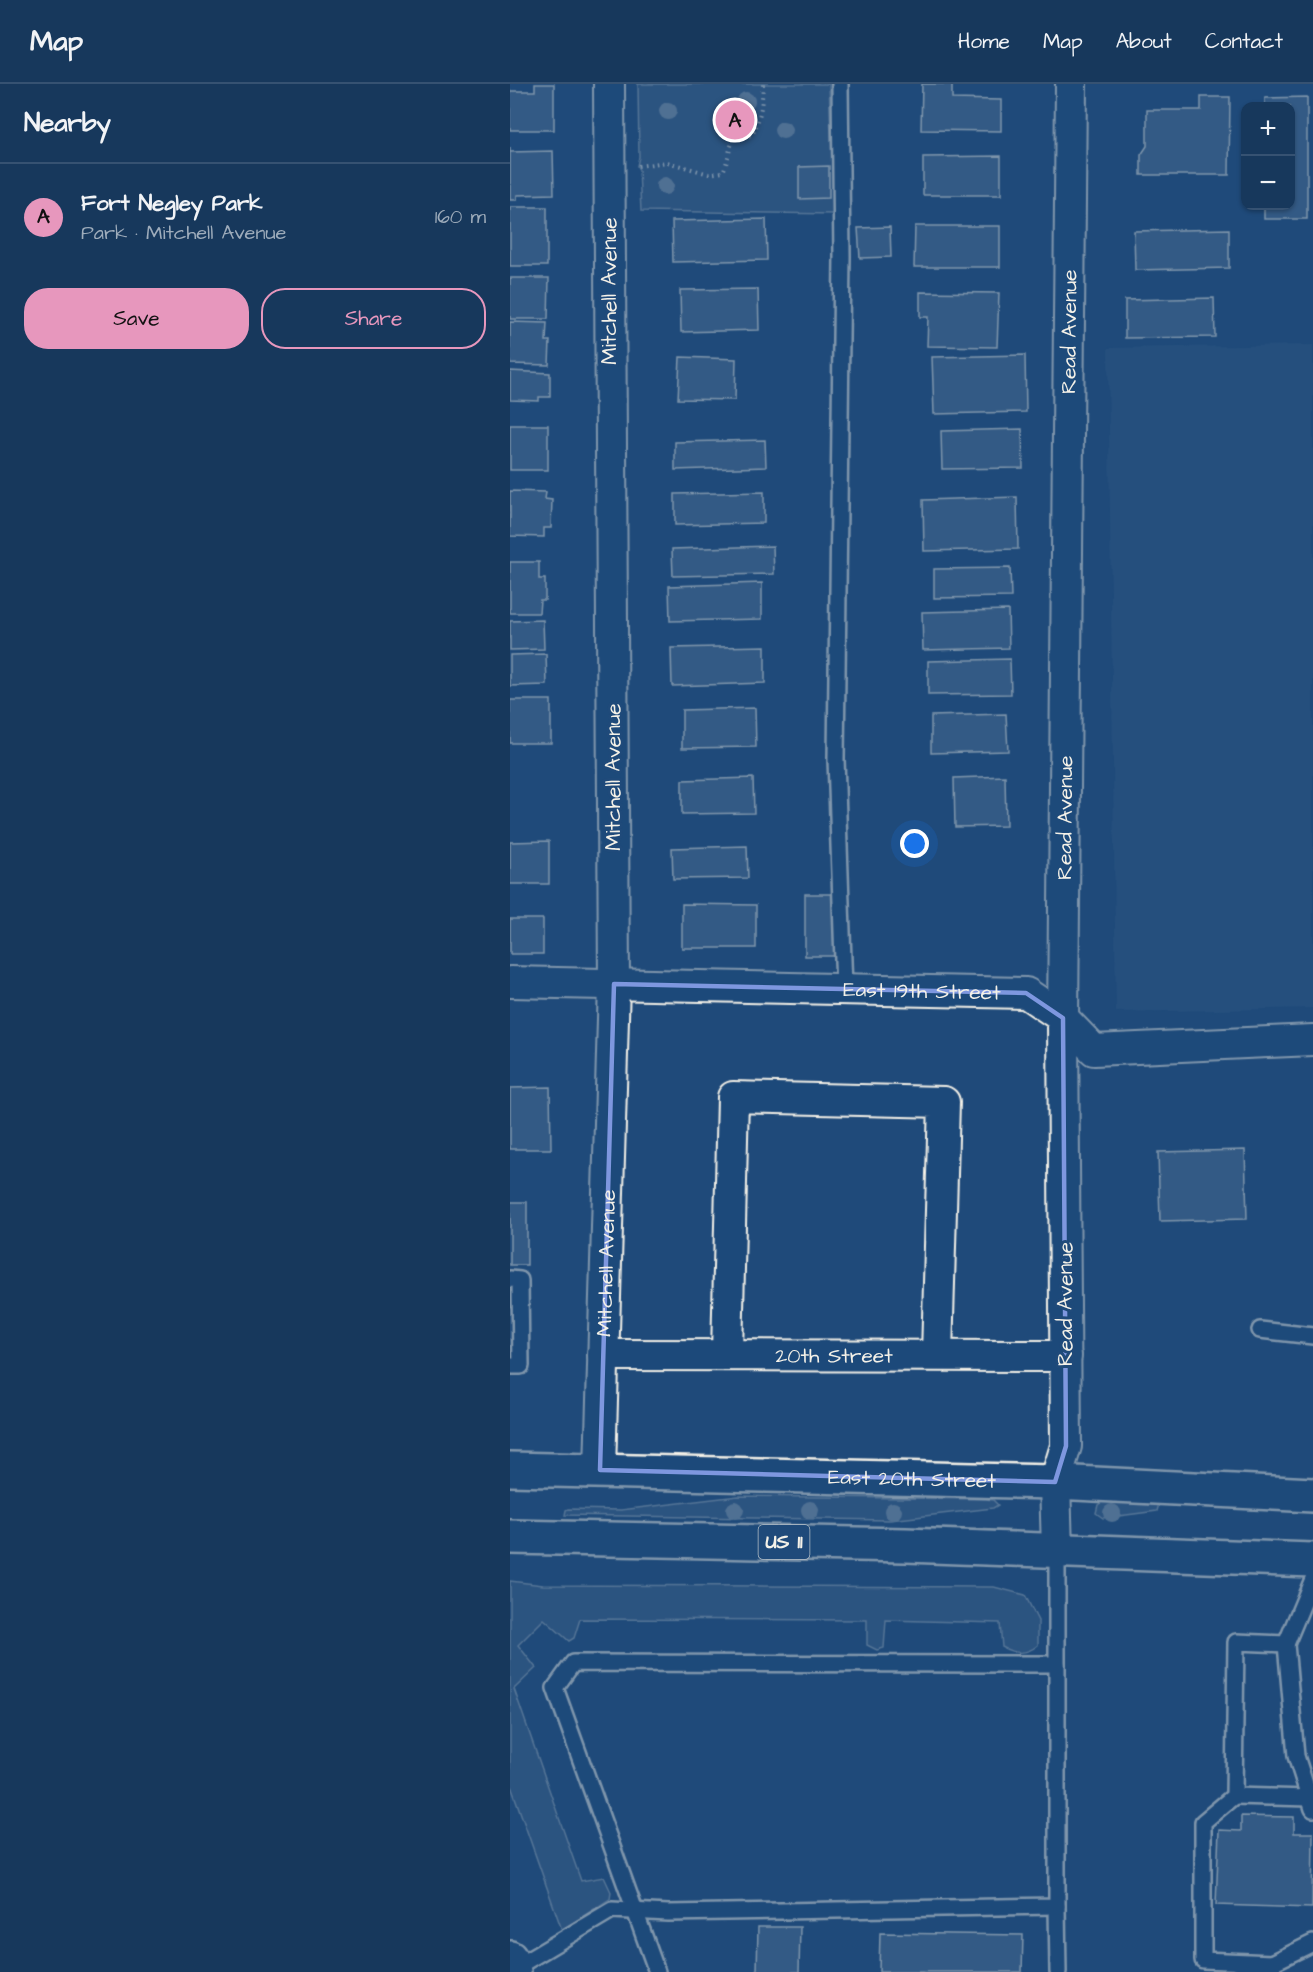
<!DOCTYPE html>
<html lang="en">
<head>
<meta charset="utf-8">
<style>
	body { margin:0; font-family:"Architects Daughter",sans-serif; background:#203f62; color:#f1f3f6 }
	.controls { position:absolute; right:18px; top:18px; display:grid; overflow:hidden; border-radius:12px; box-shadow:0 2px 4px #0004 }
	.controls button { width:54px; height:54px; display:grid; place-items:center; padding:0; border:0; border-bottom:2px solid #365272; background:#17385c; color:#f1f3f6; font:30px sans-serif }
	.you { position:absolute; left:405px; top:760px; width:21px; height:21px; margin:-15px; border:4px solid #fff; border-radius:50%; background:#1a73e8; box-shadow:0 0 0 9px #1a73e833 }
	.badge { display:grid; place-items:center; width:39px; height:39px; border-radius:50%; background:#e797bd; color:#111; font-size:20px; font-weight:700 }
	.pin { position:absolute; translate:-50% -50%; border:3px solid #fff; box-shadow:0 2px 6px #0006 }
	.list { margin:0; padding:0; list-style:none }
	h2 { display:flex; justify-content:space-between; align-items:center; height:78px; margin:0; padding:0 24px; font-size:26px }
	h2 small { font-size:20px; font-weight:400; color:#9eacbb }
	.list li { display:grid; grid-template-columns:39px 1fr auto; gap:18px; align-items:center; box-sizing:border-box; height:108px; padding:0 24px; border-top:2px solid #365272 }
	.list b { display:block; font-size:22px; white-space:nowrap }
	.list p { margin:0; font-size:20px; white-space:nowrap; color:#9eacbb }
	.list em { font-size:20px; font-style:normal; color:#9eacbb }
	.actions { display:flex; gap:12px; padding:18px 24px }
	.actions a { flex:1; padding:14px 0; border:2px solid #e797bd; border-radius:24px; text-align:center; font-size:21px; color:#e797bd }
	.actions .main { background:#e797bd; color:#111 }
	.map { position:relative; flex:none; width:803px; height:1888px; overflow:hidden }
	header { display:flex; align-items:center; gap:36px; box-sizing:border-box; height:84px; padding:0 30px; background:#17385c; border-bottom:2px solid #365272 }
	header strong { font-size:28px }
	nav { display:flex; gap:33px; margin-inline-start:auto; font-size:21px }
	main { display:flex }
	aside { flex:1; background:#17385c }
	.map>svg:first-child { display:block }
	.built { fill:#2d5581 }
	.green { fill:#3a5f88; stroke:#97a8b8; stroke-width:1.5 }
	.building { fill:#4d6e92; stroke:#f4f1e8; stroke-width:1.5 }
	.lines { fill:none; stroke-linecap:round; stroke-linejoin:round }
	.service-casing { stroke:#f4f1e8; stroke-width:20 }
	.minor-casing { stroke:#f4f1e8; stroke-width:34 }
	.secondary-casing { stroke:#f4f1e8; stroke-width:38 }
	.primary-casing { stroke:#f4f1e8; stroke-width:38 }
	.path { stroke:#f4f1e8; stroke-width:4; stroke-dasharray:1.5 4.5; stroke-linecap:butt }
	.service { stroke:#1f4a7a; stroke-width:15 }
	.minor { stroke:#1f4a7a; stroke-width:30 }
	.secondary { stroke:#1f4a7a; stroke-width:33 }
	.primary { stroke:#1f4a7a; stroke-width:33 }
	.tree { fill:#8a9eb1 }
	.marked { fill:none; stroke:#7e97df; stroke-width:4.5; stroke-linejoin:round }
	.labels { text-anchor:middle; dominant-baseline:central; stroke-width:6; stroke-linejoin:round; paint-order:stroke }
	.shield { fill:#1f4a7a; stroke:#b4bfc7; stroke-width:1.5 }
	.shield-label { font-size:20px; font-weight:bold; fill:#f4f1e8 }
	.street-label { font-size:21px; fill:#f4f1e8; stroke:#1f4a7a }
</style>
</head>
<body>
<header>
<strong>Map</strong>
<nav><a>Home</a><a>Map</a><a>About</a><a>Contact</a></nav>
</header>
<main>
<aside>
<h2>Nearby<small></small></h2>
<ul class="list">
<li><span class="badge">A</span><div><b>Fort Negley Park</b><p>Park · Mitchell Avenue</p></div><em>160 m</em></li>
</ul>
<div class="actions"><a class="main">Save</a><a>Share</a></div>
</aside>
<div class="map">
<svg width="803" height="1888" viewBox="0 0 803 1888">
	<rect width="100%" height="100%" fill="#1f4a7a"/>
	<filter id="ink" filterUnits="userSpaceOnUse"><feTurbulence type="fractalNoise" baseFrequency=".0167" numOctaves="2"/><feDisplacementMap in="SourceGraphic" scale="12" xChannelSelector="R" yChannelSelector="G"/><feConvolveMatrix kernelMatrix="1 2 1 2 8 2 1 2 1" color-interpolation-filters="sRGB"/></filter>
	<g filter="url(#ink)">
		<path class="built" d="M 803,261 L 803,924 L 606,928 L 598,264 Z"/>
		<g class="green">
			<path d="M 128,0 L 319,0 L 324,130 L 131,127 L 129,86 L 127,82 L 129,73 Z"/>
			<path d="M 228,1412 L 476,1415 L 483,1416 L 488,1421 L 483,1424 L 380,1436 L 55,1431 L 56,1426 L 58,1425 L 111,1426 Z"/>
			<path d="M 592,1418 L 643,1419 L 649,1420 L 647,1427 L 593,1434 L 586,1429 L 588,1421 Z"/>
			<path d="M 0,1497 L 33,1501 L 484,1503 L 515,1511 L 528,1537 L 528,1561 C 516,1571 505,1570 492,1563 L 490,1539 L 376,1536 L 374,1564 L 367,1566 L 357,1561 L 357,1536 L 70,1535 L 64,1554 L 59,1557 L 34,1535 L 8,1561 L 26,1584 L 4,1605 L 71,1797 L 94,1793 L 101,1808 L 100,1815 L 52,1846 L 0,1699 Z"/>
		</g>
		<g class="building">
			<path d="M 25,0 L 44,0 L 44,46 L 0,46 L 0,7 L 25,7 Z"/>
			<path d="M 412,0 L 442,0 L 442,15 L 491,16 L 491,47 L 411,46 Z"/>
			<path d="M 691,13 L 720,13 L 719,91 L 631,91 L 631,71 L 637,62 L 637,26 L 691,26 Z"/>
			<path d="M 797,13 L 797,135 L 754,135 L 754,122 L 780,122 L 780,22 L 755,22 L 755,14 Z"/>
			<path d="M 0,63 L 0,68 L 43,67 L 44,110 L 7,111 L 7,116 L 0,116 Z"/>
			<path d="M 491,72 L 491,111 L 413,111 L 413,73 Z"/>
			<path d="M 319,82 L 319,114 L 289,115 L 289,83 Z"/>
			<rect x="0" y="123" width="37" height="59"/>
			<path d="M 256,135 L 257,176 L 163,178 L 162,137 Z"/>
			<path d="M 405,142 L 490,142 L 490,183 L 404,183 Z"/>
			<path d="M 380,143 L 381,173 L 350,174 L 348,144 Z"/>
			<path d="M 719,145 L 719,184 L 625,186 L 624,147 Z"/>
			<path d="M 0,194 L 39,194 L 38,235 L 0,235 Z"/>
			<path d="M 248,205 L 249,246 L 171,248 L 170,206 Z"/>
			<path d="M 410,208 L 489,209 L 487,263 L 417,262 L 418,233 L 410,233 Z"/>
			<path d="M 704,214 L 705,253 L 615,254 L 615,216 Z"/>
			<path d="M 0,238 L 37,239 L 36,257 L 40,257 L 39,281 L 0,280 Z"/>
			<path d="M 515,271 L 516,328 L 424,330 L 422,273 Z"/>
			<path d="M 170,273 L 226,275 L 225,316 L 168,315 Z"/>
			<path d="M 0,287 L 40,289 L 40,313 L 29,313 L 29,317 L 0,316 Z"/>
			<rect x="0" y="341" width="38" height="45"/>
			<path d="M 512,345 L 513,384 L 432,385 L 431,347 Z"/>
			<path d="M 255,356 L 256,383 L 165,386 L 165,358 Z"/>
			<path d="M 0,407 L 36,408 L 35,415 L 42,416 L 41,444 L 34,444 L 34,453 L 0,452 Z"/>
			<path d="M 254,408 L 254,439 L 165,441 L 165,410 Z"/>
			<path d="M 507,413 L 508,465 L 414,467 L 413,416 Z"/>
			<path d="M 263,462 L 264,490 L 163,492 L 162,465 Z"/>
			<path d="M 0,478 L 29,478 L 29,495 L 35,495 L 35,516 L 30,516 L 29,529 L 0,529 Z"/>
			<path d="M 500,484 L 501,513 L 424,514 L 424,485 Z"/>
			<path d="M 252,499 L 252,535 L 160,537 L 159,502 Z"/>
			<path d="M 498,526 L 499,564 L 413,566 L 412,528 Z"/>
			<path d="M 33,536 L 34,565 L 0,566 L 0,537 Z"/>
			<path d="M 255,562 L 255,599 L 162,602 L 161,564 Z"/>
			<path d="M 36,570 L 37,601 L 0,602 L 0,571 Z"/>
			<path d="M 500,575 L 501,610 L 418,611 L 418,577 Z"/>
			<rect x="0" y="616" width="41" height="43"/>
			<path d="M 245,624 L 246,663 L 172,664 L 172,626 Z"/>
			<path d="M 496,630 L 498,667 L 421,669 L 421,632 Z"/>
			<path d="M 495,692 L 496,742 L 445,743 L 444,694 Z"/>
			<path d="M 243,694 L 244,729 L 172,730 L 172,696 Z"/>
			<path d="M 39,757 L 39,800 L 0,800 L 0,758 Z"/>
			<path d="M 237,762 L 238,794 L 163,795 L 162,764 Z"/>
			<path d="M 295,810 L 329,810 L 330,872 L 295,872 Z"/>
			<path d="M 172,820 L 246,821 L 246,864 L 172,864 Z"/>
			<rect x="0" y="835" width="33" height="35"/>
			<path d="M 40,1003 L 41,1065 L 0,1065 L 0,1004 Z"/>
			<path d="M 735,1066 L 737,1135 L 650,1137 L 648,1068 Z"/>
			<rect x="0" y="1118" width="17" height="63"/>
			<path d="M 731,1732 L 784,1733 L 784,1749 L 803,1749 L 802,1824 L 706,1821 L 709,1746 L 731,1747 Z"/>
			<path d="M 248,1843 L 290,1843 L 289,1888 L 247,1888 Z"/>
			<path d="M 370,1849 L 513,1851 L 512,1888 L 369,1888 Z"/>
		</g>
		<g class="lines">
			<g class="service-casing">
				<g id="service">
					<path d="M 330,0 L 332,172 L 326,675 L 334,905"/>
					<path d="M 0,1195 L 10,1196 L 11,1282 L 0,1282"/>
					<path d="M 750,1246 L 803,1252"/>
					<path d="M 776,1560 L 786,1672 L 803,1725"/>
					<path d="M 724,1712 L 800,1714"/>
					<path d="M 547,1822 L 548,1888"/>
					<path d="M 762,1879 L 803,1859"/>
					<path d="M 3,1885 L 102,1826 L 158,1829 L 547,1822 L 547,1466"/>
					<path d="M 147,1888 L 45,1604 L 63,1579 L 547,1580"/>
					<path d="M 763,1888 L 762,1879 L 693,1876 L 693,1738 L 724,1712 L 726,1558 L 776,1560 L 803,1495"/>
				</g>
			</g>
			<g class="minor-casing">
				<g id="minor">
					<path id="s1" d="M 0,898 L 516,909 L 553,934 L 584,966 L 803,956"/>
					<path d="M 217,1270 L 223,1013 L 434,1018 L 427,1271"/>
					<path id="s2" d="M 93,1271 L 556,1272"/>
					<path id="s3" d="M 90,1386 L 104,900 L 99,0"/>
					<path id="s4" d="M 547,1466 L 545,1398 L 556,1362 L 553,939 L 561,0"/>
				</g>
			</g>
			<g class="secondary-casing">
				<path id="secondary" d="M 0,1874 L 4,1888"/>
			</g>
			<g class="primary-casing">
				<g id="primary">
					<path id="s5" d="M 0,1385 L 545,1398 L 803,1411"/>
					<path d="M 0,1453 L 396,1461 L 803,1476"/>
				</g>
			</g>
			<path class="path" d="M 128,82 L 157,78 L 199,90 L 213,88 C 218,77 219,65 224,54 L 242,51 C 251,34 252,19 253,0"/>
			<use href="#service" class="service"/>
			<use href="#minor" class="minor"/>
			<use href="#secondary" class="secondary"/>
			<use href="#primary" class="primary"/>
		</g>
		<g class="tree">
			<circle cx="236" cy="17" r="9"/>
			<circle cx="158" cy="27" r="9"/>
			<circle cx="273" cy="46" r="9"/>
			<circle cx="155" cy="102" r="9"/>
			<circle cx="225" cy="1426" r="9"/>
			<circle cx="300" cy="1426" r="9"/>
			<circle cx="383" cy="1427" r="9"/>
			<circle cx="602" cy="1429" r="9"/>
		</g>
	</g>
	<path d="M0 0H803V1888H0ZM 104,900 L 516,909 L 553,934 L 556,1362 L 545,1398 L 90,1386 Z" fill="#1f4a7a" fill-opacity=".55" fill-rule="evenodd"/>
	<path class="marked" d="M 104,900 L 516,909 L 553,934 L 556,1362 L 545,1398 L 90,1386 Z"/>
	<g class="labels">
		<rect class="shield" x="248.5" y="1441" width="51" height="34" rx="4.5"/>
		<g class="shield-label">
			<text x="274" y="1458">US 11</text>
		</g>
		<g class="street-label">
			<text transform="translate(99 207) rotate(-90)">Mitchell Avenue</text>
			<text stroke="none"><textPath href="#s4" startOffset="1220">Read Avenue</textPath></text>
			<text transform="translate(103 693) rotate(-90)">Mitchell Avenue</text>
			<text stroke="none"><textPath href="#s4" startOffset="734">Read Avenue</textPath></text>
			<text stroke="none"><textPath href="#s1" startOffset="412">East 19th Street</textPath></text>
			<text stroke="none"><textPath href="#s3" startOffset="207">Mitchell Avenue</textPath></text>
			<text transform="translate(555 1220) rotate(-90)">Read Avenue</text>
			<text stroke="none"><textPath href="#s2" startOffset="231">20th Street</textPath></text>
			<text stroke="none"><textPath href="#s5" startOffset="402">East 20th Street</textPath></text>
		</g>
	</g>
</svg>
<div class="controls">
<button>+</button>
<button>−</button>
</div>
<div class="you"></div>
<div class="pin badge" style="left:225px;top:36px">A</div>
</div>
</main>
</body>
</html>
